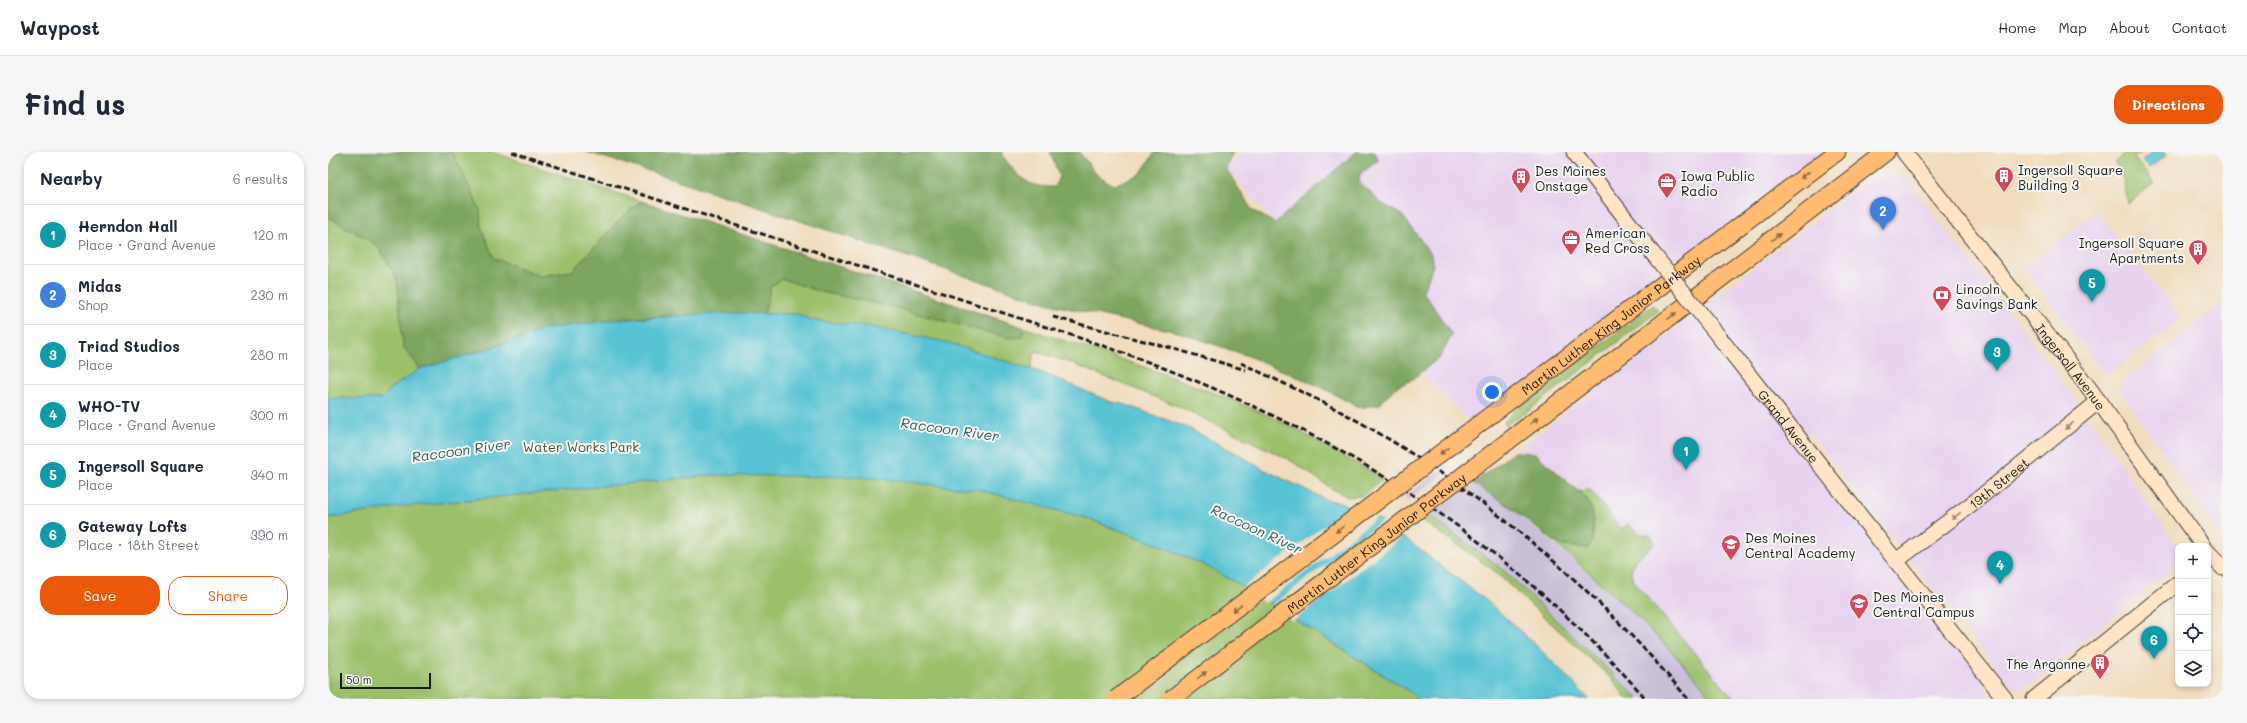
<!DOCTYPE html>
<html lang="en">
<head>
<meta charset="utf-8">
<style>
	body { margin:0; font-family:Mali,sans-serif; background:#f6f6f7; color:#1f2937 }
	.controls { position:absolute; right:12px; bottom:12px; display:grid; overflow:hidden; border-radius:8px; box-shadow:0 2px 6px #0003 }
	.controls button { width:36px; height:36px; display:grid; place-items:center; padding:0; border:0; border-bottom:1px solid #e0e1e3; background:#fff; color:#1f2937; font:20px sans-serif }
	.scale { position:absolute; left:12px; bottom:10px; width:91px; box-sizing:border-box; padding-left:4px; border:2px solid #1c1c1c; border-top:0; font-size:11px; line-height:14px; white-space:nowrap; color:#1c1c1c; -webkit-text-stroke:3px #f6f6f2; paint-order:stroke }
	.you { position:absolute; left:1164px; top:240px; width:14px; height:14px; margin:-10px; border:3px solid #fff; border-radius:50%; background:#1a73e8; box-shadow:0 0 0 6px #1a73e833 }
	.badge { display:grid; place-items:center; width:26px; height:26px; border-radius:50%; background:#ea580c; color:#fff; font-size:13px; font-weight:700 }
	.pin { position:absolute; translate:-50% -33px; filter:drop-shadow(0 1px 2px #0008) }
	.pin::after { content:''; position:absolute; top:21px; width:14px; height:12px; background:inherit; clip-path:polygon(0 0,100% 0,50% 100%) }
	.list { margin:0; padding:0; list-style:none }
	h2 { display:flex; justify-content:space-between; align-items:center; height:52px; margin:0; padding:0 16px; font-size:17px }
	h2 small { font-size:13px; font-weight:400; color:#747a83 }
	.list li { display:grid; grid-template-columns:26px 1fr auto; gap:12px; align-items:center; box-sizing:border-box; height:60px; padding:0 16px; border-top:1px solid #e0e1e3 }
	.list b { display:block; font-size:15px; white-space:nowrap }
	.list p { margin:0; font-size:13px; white-space:nowrap; color:#747a83 }
	.list em { font-size:13px; font-style:normal; color:#747a83 }
	.actions { display:flex; gap:8px; padding:12px 16px }
	.actions a { flex:1; padding:9px 0; border:1px solid #ea580c; border-radius:16px; text-align:center; font-size:14px; color:#ea580c }
	.actions .main { background:#ea580c; color:#fff }
	.icon { flex:none; width:22px; height:22px; fill:none; stroke:currentColor; stroke-width:2; stroke-linecap:round; stroke-linejoin:round }
	.map { position:relative; flex:none; width:1895px; height:547px; overflow:hidden; border-radius:16px }
	header { display:flex; align-items:center; gap:24px; box-sizing:border-box; height:56px; padding:0 20px; background:#fff; border-bottom:1px solid #e0e1e3 }
	header strong { font-size:19px }
	nav { display:flex; gap:22px; margin-inline-start:auto; font-size:14px }
	.intro { display:flex; align-items:center; justify-content:space-between; box-sizing:border-box; height:96px; padding:0 24px }
	h1 { margin:0; font-size:28px }
	.button { padding:10px 18px; border-radius:16px; background:#ea580c; color:#fff; font-size:14px; font-weight:700 }
	main { display:flex; gap:24px; padding:0 24px }
	aside { flex:1; background:#fff; border-radius:16px; box-shadow:0 2px 6px #0003 }
	.map>svg:first-child { display:block }
	.built { fill:#e8d2ee }
	.industrial { fill:#c9bfd7 }
	.green { fill:#9bc06b; stroke:#5c6e44 }
	.forest { fill:#7ca65f; stroke:#4c613e }
	.water { fill:#58c3d3; stroke:#3a7078 }
	.pier { fill:#f1dcbd }
	.lines { fill:none; stroke-linecap:round; stroke-linejoin:round }
	.secondary-casing { stroke:#3c3934; stroke-width:17 }
	.primary-casing { stroke:#3c3934; stroke-width:19 }
	.secondary { stroke:#ffe4c6; stroke-width:15 }
	.primary { stroke:#ffbb71; stroke-width:17 }
	.rail { stroke:#1c1c1c; stroke-width:3; stroke-dasharray:6 3; stroke-linecap:butt }
	.secondary-bridge-casing { stroke:#3c3934; stroke-width:17; stroke-linecap:butt }
	.primary-bridge-casing { stroke:#3c3934; stroke-width:19; stroke-linecap:butt }
	.secondary-bridge { stroke:#ffe4c6; stroke-width:15 }
	.primary-bridge { stroke:#ffbb71; stroke-width:17 }
	.oneway { fill:#8e6c46 }
	.oneway2 { fill:#998a7a }
	.labels { text-anchor:middle; dominant-baseline:central; stroke-width:4; stroke-linejoin:round; paint-order:stroke }
	.poi-label { font-size:13px; fill:#1c1c1c; stroke:#f6f6f2; text-anchor:start }
	.street-label { font-size:13px; fill:#1c1c1c; stroke:#f6f6f2 }
	.park-label { font-size:13px; fill:#485538; stroke:#f6f6f2 }
	.water-label { font-size:14px; font-style:italic; fill:#345f65; stroke:#f6f6f2 }
</style>
</head>
<body>
<header>
<strong>Waypost</strong>
<nav><a>Home</a><a>Map</a><a>About</a><a>Contact</a></nav>
</header>
<div class="intro"><h1>Find us</h1><a class="button">Directions</a></div>
<main>
<aside>
<h2>Nearby<small>6 results</small></h2>
<ul class="list">
<li><span class="badge" style="background:#0f9aa8">1</span><div><b>Herndon Hall</b><p>Place · Grand Avenue</p></div><em>120 m</em></li>
<li><span class="badge" style="background:#3f7fe0">2</span><div><b>Midas</b><p>Shop</p></div><em>230 m</em></li>
<li><span class="badge" style="background:#0f9aa8">3</span><div><b>Triad Studios</b><p>Place</p></div><em>280 m</em></li>
<li><span class="badge" style="background:#0f9aa8">4</span><div><b>WHO-TV</b><p>Place · Grand Avenue</p></div><em>300 m</em></li>
<li><span class="badge" style="background:#0f9aa8">5</span><div><b>Ingersoll Square</b><p>Place</p></div><em>340 m</em></li>
<li><span class="badge" style="background:#0f9aa8">6</span><div><b>Gateway Lofts</b><p>Place · 18th Street</p></div><em>390 m</em></li>
</ul>
<div class="actions"><a class="main">Save</a><a>Share</a></div>
</aside>
<div class="map">
<svg width="1895" height="547" viewBox="0 0 1895 547">
	<rect width="100%" height="100%" fill="#f6f6f2"/>
	<filter id="ink" filterUnits="userSpaceOnUse"><feTurbulence type="fractalNoise" baseFrequency=".025" numOctaves="2"/><feDisplacementMap in="SourceGraphic" scale="8" xChannelSelector="R" yChannelSelector="G"/><feConvolveMatrix kernelMatrix="1 2 1 2 8 2 1 2 1" color-interpolation-filters="sRGB"/></filter>
	<filter id="wash" filterUnits="userSpaceOnUse"><feTurbulence type="fractalNoise" baseFrequency=".012" numOctaves="4" result="noise"/><feDisplacementMap in="SourceGraphic" scale="16" xChannelSelector="R" yChannelSelector="G"/><feGaussianBlur stdDeviation="0.9" result="paint"/><feColorMatrix in="noise" values="0 0 0 0 0 0 0 0 0 0 0 0 0 0 0 0 0 1.4 0 .05"/><feComposite in="paint" operator="in"/></filter>
	<g filter="url(#wash)">
		<rect width="100%" height="100%" fill="#f1dcbd"/>
		<g class="built">
			<path d="M 917,0 L 1509,0 L 1147,275 L 947,71 L 898,16 Z"/>
			<path d="M 1552,19 L 1579,27 L 1750,250 L 1850,395 L 1850,409 L 1839,421 L 1700,534 L 1689,538 L 1672,520 L 1482,281 L 1473,289 L 1648,511 L 1662,547 L 1385,547 L 1349,503 L 1321,475 L 1257,417 L 1305,398 L 1259,347 L 1227,317 L 1207,301 L 1186,300 Z"/>
			<path d="M 1769,59 L 1854,166 L 1781,222 L 1775,220 L 1697,116 Z"/>
			<path d="M 1895,151 L 1895,385 L 1791,237 L 1794,230 Z"/>
		</g>
		<g class="industrial">
			<path d="M 1117,313 L 1123,316 L 1080,349 L 1075,345 Z"/>
			<path d="M 1145,331 L 1181,354 L 1283,440 L 1349,503 L 1385,547 L 1311,547 L 1172,415 L 1101,364 Z"/>
		</g>
		<g class="green">
			<path d="M 0,0 L 164,0 L 819,216 L 902,247 L 959,272 L 1056,327 L 1034,344 L 1020,345 L 1003,336 L 962,308 L 852,255 L 740,210 L 707,199 L 673,342 L 758,366 L 829,392 L 876,413 L 909,431 L 1081,539 L 1089,547 L 0,547 Z"/>
			<path d="M 1800,0 L 1814,0 L 1806,6 L 1826,31 L 1800,52 L 1796,30 L 1787,10 Z"/>
			<path d="M 1325,153 L 1330,159 L 1196,262 L 1178,273 L 1176,270 L 1186,259 Z"/>
			<path d="M 1257,338 L 1262,338 L 1293,377 L 1300,372 L 1312,382 L 1323,384 L 1327,392 C 1315,403 1298,409 1305,429 L 1406,547 L 1385,547 C 1337,487 1281,438 1224,388 L 1236,394 L 1260,396 C 1271,382 1263,351 1251,339 Z"/>
			<path d="M 1101,364 L 1172,415 L 1311,547 L 1299,547 L 1286,529 L 1164,417 L 1095,369 Z"/>
		</g>
		<g class="forest">
			<path d="M 0,0 L 122,0 L 126,3 L 152,58 L 153,75 L 166,106 L 212,124 L 244,119 L 294,65 L 313,49 L 693,175 L 696,179 L 694,185 L 681,186 L 564,155 L 493,140 L 455,127 L 443,134 L 436,162 L 320,165 L 216,177 L 186,189 L 92,217 L 75,194 L 69,127 L 49,93 L 0,65 Z"/>
			<path d="M 258,0 L 674,0 L 674,3 C 690,24 698,36 727,35 L 731,24 L 722,0 L 751,0 L 769,23 L 786,33 L 812,22 L 827,0 L 905,0 L 898,16 L 924,58 L 947,71 L 1028,0 L 1046,0 L 1051,8 L 1032,22 L 1031,30 L 1052,50 L 1074,63 L 1103,102 L 1105,114 L 1095,139 L 1124,183 L 1112,205 L 1083,228 L 1067,236 L 1052,252 L 1032,256 L 993,235 L 920,204 L 850,180 L 721,152 L 337,24 Z"/>
			<path d="M 1186,300 L 1207,301 L 1259,347 L 1265,360 L 1265,389 L 1260,396 L 1236,394 L 1224,388 L 1181,354 L 1145,331 Z"/>
		</g>
		<g class="water">
			<path d="M 1825,0 L 1837,0 L 1839,3 L 1821,16 L 1814,8 Z"/>
			<path d="M 402,161 L 469,162 L 483,168 L 538,174 L 618,190 L 715,221 L 783,250 L 798,253 L 858,275 L 912,303 L 931,315 L 999,348 L 1012,350 L 1054,369 L 1159,449 L 1210,495 L 1261,547 L 1089,547 L 1081,539 L 909,431 L 876,413 L 829,392 L 758,366 L 652,338 L 533,325 L 386,323 L 71,355 L 0,366 L 0,246 L 54,247 L 63,236 L 92,217 L 186,189 L 216,177 L 284,168 Z"/>
		</g>
		<g class="pier">
			<path d="M 1023,353 L 1050,365 L 937,451 L 914,436 Z"/>
			<path d="M 1056,368 L 1077,383 L 965,469 L 942,455 Z"/>
		</g>
	</g>
	<g filter="url(#ink)">
		<g class="lines">
			<g class="secondary-casing">
				<g id="secondary">
					<path d="M 1246,0 L 1326,103"/>
					<path id="s1" d="M 1576,0 L 1761,236 L 1875,394"/>
					<path id="s2" d="M 1380,171 L 1677,547"/>
					<path d="M 1880,400 L 1895,416"/>
					<path id="s3" d="M 1568,409 L 1650,347 L 1771,249"/>
					<path d="M 1706,547 L 1850,431"/>
				</g>
			</g>
			<g class="primary-casing">
				<g id="primary">
					<path id="s4" d="M 1147,275 L 1509,0"/>
					<path d="M 1175,293 L 1558,0"/>
				</g>
			</g>
			<use href="#secondary" class="secondary"/>
			<use href="#primary" class="primary"/>
			<g class="rail">
				<path d="M 184,0 L 776,194 C 989,268 1169,376 1318,547"/>
				<path d="M 725,165 L 850,198 L 918,218"/>
				<path d="M 913,211 C 948,228 984,244 1019,263 C 1148,334 1266,434 1360,547"/>
			</g>
			<g class="secondary-bridge-casing">
				<path id="secondary-bridge" d="M 1326,103 L 1380,171"/>
			</g>
			<g class="primary-bridge-casing">
				<g id="primary-bridge">
					<path d="M 788,547 L 1147,275"/>
					<path id="s5" d="M 843,547 L 1175,293"/>
				</g>
			</g>
			<use href="#secondary-bridge" class="secondary-bridge"/>
			<use href="#primary-bridge" class="primary-bridge"/>
		</g>
		<defs><path id="oneway-solid" d="M-6-.8H1V-3.2L6.5 0L1 3.2V.8H-6Z"/></defs>
		<g class="oneway">
			<use href="#oneway-solid" transform="translate(1477 23) rotate(143)"/>
			<use href="#oneway-solid" transform="translate(1448 85) rotate(-37)"/>
			<use href="#oneway-solid" transform="translate(1344 164) rotate(-37)"/>
			<use href="#oneway-solid" transform="translate(1206 269) rotate(-37)"/>
			<use href="#oneway-solid" transform="translate(1116 299) rotate(143)"/>
			<use href="#oneway-solid" transform="translate(1012 377) rotate(143)"/>
			<use href="#oneway-solid" transform="translate(909 456) rotate(143)"/>
			<use href="#oneway-solid" transform="translate(874 523) rotate(-37)"/>
		</g>
		<g class="oneway2">
			<use href="#oneway-solid" transform="translate(1741 274) rotate(141)"/>
			<use href="#oneway-solid" transform="translate(1628 364) rotate(143)"/>
		</g>
	</g>
	<defs>
		<g id="building-pin" transform="scale(1)"><path d="M0 17L-7.5 6A9.5 9.5 0 1 1 7.5 6Z" fill="#d1495b" stroke="#f6f6f2"/><path d="M-4-6H4V6H1V3H-1V6H-4ZM-2.5-4.3h1.7v1.8h-1.7ZM.8-4.3h1.7v1.8H.8ZM-2.5-1h1.7V.8h-1.7ZM.8-1h1.7V.8H.8Z" fill="#fff"/></g>
		<g id="office-pin" transform="scale(1)"><path d="M0 17L-7.5 6A9.5 9.5 0 1 1 7.5 6Z" fill="#d1495b" stroke="#f6f6f2"/><path d="M-6-3h4V-5.5h4V-3h4V5H-6ZM-1-4.5V-3h2v-1.5ZM-6 0V1H6V0Z" fill="#fff"/></g>
		<g id="bank-pin" transform="scale(1)"><path d="M0 17L-7.5 6A9.5 9.5 0 1 1 7.5 6Z" fill="#d1495b" stroke="#f6f6f2"/><path d="M-6-4H6V4H-6ZM0-2.3a2.3 2.3 0 1 0 0 4.6a2.3 2.3 0 1 0 0-4.6Z" fill="#fff"/></g>
		<g id="school-pin" transform="scale(1)"><path d="M0 17L-7.5 6A9.5 9.5 0 1 1 7.5 6Z" fill="#d1495b" stroke="#f6f6f2"/><path d="M0-5L7-2L0 1L-7-2ZM-4 1L0 2.5L4 1V4Q0 6-4 4Z" fill="#fff"/></g>
	</defs>
	<g fill-rule="evenodd">
		<use href="#building-pin" x="1676" y="24"/>
		<use href="#building-pin" x="1193" y="25"/>
		<use href="#office-pin" x="1339" y="30"/>
		<use href="#office-pin" x="1243" y="87"/>
		<use href="#building-pin" x="1870" y="97"/>
		<use href="#bank-pin" x="1614" y="143"/>
		<use href="#school-pin" x="1403" y="392"/>
		<use href="#school-pin" x="1531" y="451"/>
		<use href="#building-pin" x="1772" y="511"/>
	</g>
	<g class="labels">
		<g class="poi-label">
			<text x="1690" y="17">Ingersoll Square<tspan x="1690" dy="15">Building 3</tspan></text>
			<text x="1207" y="18">Des Moines<tspan x="1207" dy="15">Onstage</tspan></text>
			<text x="1353" y="23">Iowa Public<tspan x="1353" dy="15">Radio</tspan></text>
			<text x="1257" y="80">American<tspan x="1257" dy="15">Red Cross</tspan></text>
			<text x="1856" y="90" text-anchor="end">Ingersoll Square<tspan x="1856" dy="15">Apartments</tspan></text>
			<text x="1628" y="136">Lincoln<tspan x="1628" dy="15">Savings Bank</tspan></text>
			<text x="1417" y="385">Des Moines<tspan x="1417" dy="15">Central Academy</tspan></text>
			<text x="1545" y="444">Des Moines<tspan x="1545" dy="15">Central Campus</tspan></text>
			<text x="1758" y="511" text-anchor="end">The Argonne</text>
		</g>
		<g class="street-label">
			<text stroke="none"><textPath href="#s4" startOffset="170">Martin Luther King Junior Parkway</textPath></text>
			<text stroke="none"><textPath href="#s1" startOffset="272">Ingersoll Avenue</textPath></text>
			<text stroke="none"><textPath href="#s2" startOffset="131">Grand Avenue</textPath></text>
			<text stroke="none"><textPath href="#s3" startOffset="129">19th Street</textPath></text>
			<text stroke="none"><textPath href="#s5" startOffset="258">Martin Luther King Junior Parkway</textPath></text>
		</g>
		<g class="park-label">
			<text x="253" y="294">Water Works Park</text>
		</g>
		<g class="water-label">
			<text transform="translate(622 277) rotate(8)">Raccoon River</text>
			<text transform="translate(133 298) rotate(-8)">Raccoon River</text>
			<text transform="translate(929 377) rotate(25)">Raccoon River</text>
		</g>
	</g>
</svg>
<div class="controls">
<button>+</button>
<button>−</button>
<button><svg class="icon" aria-label="locate" viewBox="0 0 24 24"><circle cx="12" cy="12" r="6"/><path d="M12 2v4M12 18v4M2 12h4M18 12h4"/></svg></button>
<button><svg class="icon" aria-label="layers" viewBox="0 0 24 24"><path d="M12 4l9 5-9 5-9-5zM3 14l9 5 9-5"/></svg></button>
</div>
<div class="scale">50 m</div>
<div class="you"></div>
<div class="pin badge" style="left:1358px;top:318px;background:#0f9aa8">1</div>
<div class="pin badge" style="left:1555px;top:78px;background:#3f7fe0">2</div>
<div class="pin badge" style="left:1669px;top:219px;background:#0f9aa8">3</div>
<div class="pin badge" style="left:1672px;top:432px;background:#0f9aa8">4</div>
<div class="pin badge" style="left:1764px;top:150px;background:#0f9aa8">5</div>
<div class="pin badge" style="left:1826px;top:507px;background:#0f9aa8">6</div>
</div>
</main>
</body>
</html>
